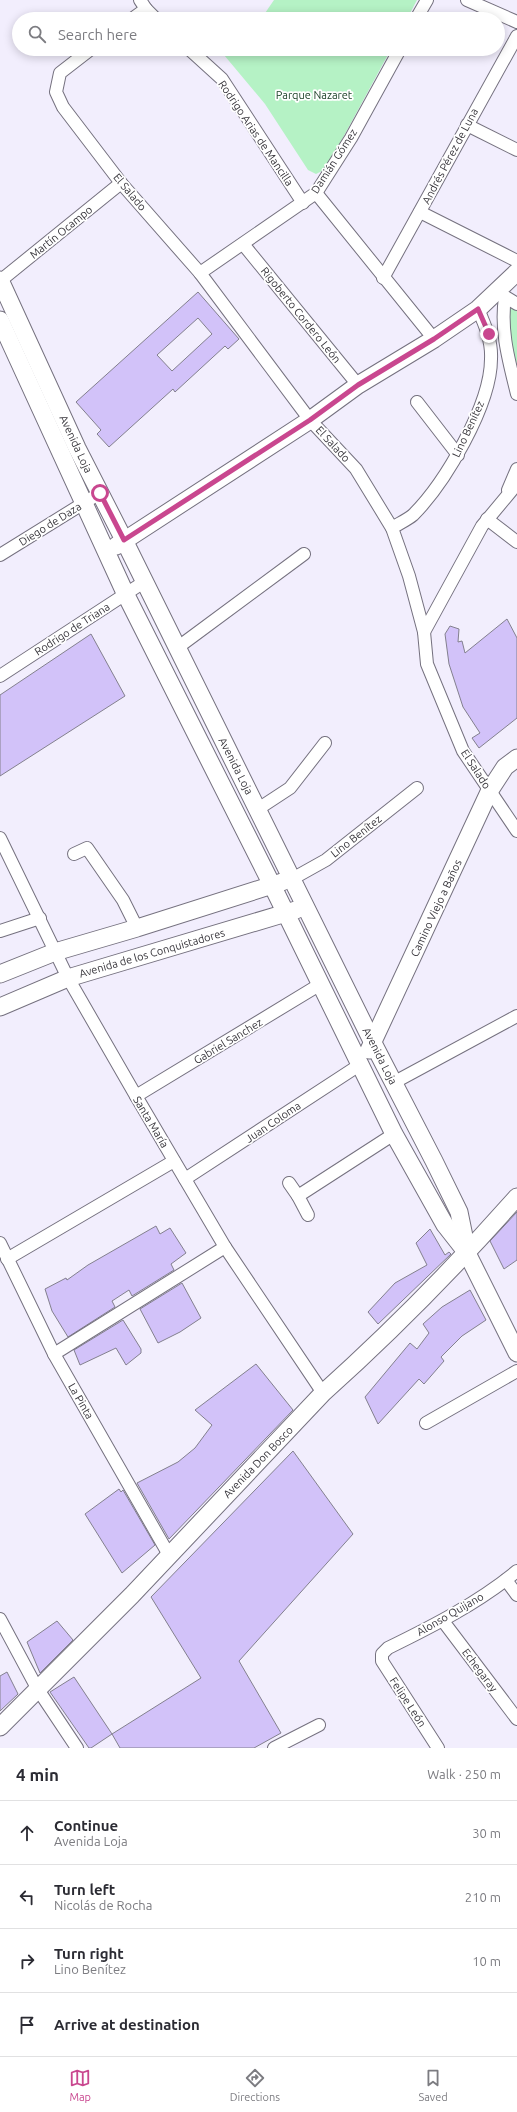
<!DOCTYPE html>
<html lang="en">
<head>
<meta charset="utf-8">
<style>
	body { margin:0; font-family:Ubuntu,sans-serif; background:#f7f7f7; color:#2b2b33 }
	.stop { position:absolute; width:12px; height:12px; margin:-9px; border:3px solid #c9478f; border-radius:50%; background:#fff }
	.stop.end { background:#c9478f; border-color:#fff; box-shadow:0 1px 4px #0008 }
	.list { margin:0; padding:0; list-style:none }
	h2 { display:flex; justify-content:space-between; align-items:center; height:52px; margin:0; padding:0 16px; font-size:17px }
	h2 small { font-size:13px; font-weight:400; color:#7c7c81 }
	.list li { display:grid; grid-template-columns:26px 1fr auto; gap:12px; align-items:center; box-sizing:border-box; height:64px; padding:0 16px; border-top:1px solid #e1e1e2 }
	.list b { display:block; font-size:15px; white-space:nowrap }
	.list p { margin:0; font-size:13px; white-space:nowrap; color:#7c7c81 }
	.list em { font-size:13px; font-style:normal; color:#7c7c81 }
	.icon { flex:none; width:22px; height:22px; fill:none; stroke:currentColor; stroke-width:2; stroke-linecap:round; stroke-linejoin:round }
	.map { position:relative; flex:none; width:517px; height:1748px; overflow:hidden }
	.search { position:absolute; background:#fff; box-shadow:0 2px 10px #0003; left:12px; right:12px; top:12px; height:44px; display:flex; align-items:center; gap:10px; box-sizing:border-box; padding:0 14px; border-radius:22px; color:#7c7c81; font-size:15px }
	.sheet { height:308px; background:#fff }
	nav { display:flex; justify-content:space-around; align-items:center; box-sizing:border-box; height:56px; border-top:1px solid #e1e1e2; background:#fff; font-size:11px; color:#7c7c81 }
	nav a { display:grid; justify-items:center; gap:2px }
	nav .on { color:#c9478f }
	.map>svg:first-child { display:block }
	.green { fill:#b5f2c5 }
	.building { fill:#d2c2f9; stroke:#83808e; fill-rule:evenodd }
	.lines { fill:none; stroke-linecap:round; stroke-linejoin:round }
	.street-casing { stroke:#75717f; stroke-width:14 }
	.secondary-casing { stroke:#75717f; stroke-width:19 }
	.street { stroke:#fff; stroke-width:12 }
	.secondary { stroke:#fff; stroke-width:17 }
	.route { stroke:#c9478f; stroke-width:5 }
	.labels { text-anchor:middle; dominant-baseline:central; stroke-width:3.5; stroke-linejoin:round; paint-order:stroke }
	.park-label { font-size:11px; fill:#1c4228; stroke:#fff }
	.street-label { font-size:11px; fill:#37353b; stroke:#fff }
</style>
</head>
<body>
<div class="map">
<svg width="517" height="1748" viewBox="0 0 517 1748">
	<rect width="100%" height="100%" fill="#f2eefd"/>
	<g class="green">
		<path d="M 274,0 L 417,0 L 407,19 L 261,19 Z"/>
		<path d="M 219,49 L 391,49 L 326,169 L 316,174 L 308,170 L 265,104 Z"/>
		<path d="M 508,306 L 517,311 L 517,364 L 511,345 Z"/>
	</g>
	<g class="building">
		<path d="M 198,292 L 239,339 L 228,349 L 225,346 L 175,392 L 173,389 L 109,447 L 97,434 L 101,430 L 76,402 ZM 198,318 L 212,334 L 172,371 L 157,355 Z"/>
		<path d="M 507,619 L 517,638 L 517,718 L 479,748 L 472,738 L 480,733 L 463,707 L 449,664 L 445,634 L 450,626 L 459,629 L 458,642 L 462,641 L 465,653 Z"/>
		<path d="M 91,634 L 125,696 L 0,776 L 0,695 Z"/>
		<path d="M 517,1212 L 517,1260 L 504,1269 L 490,1241 Z"/>
		<path d="M 156,1226 L 160,1234 L 170,1228 L 186,1253 L 171,1264 L 174,1270 L 132,1296 L 129,1290 L 112,1301 L 115,1307 L 68,1337 L 52,1311 L 45,1289 L 66,1278 L 67,1280 L 88,1265 Z"/>
		<path d="M 430,1229 L 445,1255 L 449,1252 L 451,1254 L 378,1324 L 368,1312 L 395,1283 L 427,1265 L 416,1243 Z"/>
		<path d="M 182,1283 L 201,1318 L 180,1332 L 158,1343 L 140,1309 Z"/>
		<path d="M 470,1290 L 486,1320 L 462,1336 L 441,1357 L 444,1361 L 424,1384 L 419,1379 L 378,1424 L 365,1397 L 410,1343 L 417,1349 L 429,1333 L 423,1324 L 442,1307 Z"/>
		<path d="M 123,1320 L 141,1349 L 141,1353 L 126,1365 L 116,1348 L 80,1365 L 74,1350 Z"/>
		<path d="M 256,1364 L 293,1410 L 169,1539 L 137,1483 L 178,1462 L 195,1448 L 212,1425 L 195,1410 Z"/>
		<path d="M 293,1451 L 353,1534 L 239,1661 L 281,1733 L 254,1748 L 120,1748 L 112,1734 L 201,1678 L 151,1597 Z"/>
		<path d="M 119,1489 L 121,1492 L 123,1490 L 155,1545 L 122,1573 L 85,1514 Z"/>
		<path d="M 57,1621 L 73,1640 L 40,1673 L 27,1642 Z"/>
		<path d="M 7,1672 L 18,1694 L 0,1711 L 0,1676 Z"/>
		<path d="M 74,1677 L 112,1734 L 91,1748 L 89,1748 L 50,1692 Z"/>
	</g>
	<g class="lines">
		<g class="street-casing">
			<g id="street">
				<path d="M 467,0 L 517,22"/>
				<path d="M 146,9 L 156,19"/>
				<path d="M 132,19 L 146,9 L 140,0"/>
				<path d="M 416,19 L 427,0"/>
				<path d="M 91,49 L 60,73 L 56,92 L 63,107 L 121,183 L 200,273 L 310,420 L 356,469 L 392,528 L 409,576 L 424,632 L 427,664 L 463,751 L 517,831"/>
				<path d="M 189,49 L 222,79 L 303,203"/>
				<path d="M 467,125 L 517,150"/>
				<path d="M 316,193 L 434,339"/>
				<path d="M 420,212 L 517,261"/>
				<path d="M 243,244 L 358,385"/>
				<path d="M 200,273 L 316,193 L 351,138 L 400,49"/>
				<path d="M 383,278 L 517,36"/>
				<path d="M 0,281 L 121,183"/>
				<path d="M 499,293 L 517,304"/>
				<path d="M 505,297 C 500,331 509,361 517,394"/>
				<path d="M 417,402 L 458,455"/>
				<path d="M 508,490 L 517,469"/>
				<path d="M 487,519 L 517,542"/>
				<path d="M 392,528 C 398,524 407,520 413,515 C 445,483 491,405 491,359 C 492,341 485,325 478,309"/>
				<path d="M 0,555 L 100,493"/>
				<path d="M 424,632 L 482,526 L 517,484"/>
				<path d="M 177,648 L 304,554"/>
				<path d="M 0,676 L 144,582"/>
				<path d="M 258,809 L 290,788 L 325,743"/>
				<path d="M 0,838 L 68,978 L 136,1096 L 225,1247 L 323,1393"/>
				<path d="M 74,854 L 87,848 L 123,900 L 137,928"/>
				<path d="M 292,879 L 326,860 L 417,788"/>
				<path d="M 0,931 L 40,918"/>
				<path d="M 393,1083 L 517,1016"/>
				<path d="M 136,1096 L 319,985"/>
				<path d="M 185,1179 L 361,1064"/>
				<path d="M 289,1183 L 298,1196"/>
				<path d="M 308,1215 L 298,1196 L 394,1134"/>
				<path d="M 0,1243 L 54,1354 L 169,1555"/>
				<path d="M 7,1259 L 174,1161"/>
				<path d="M 54,1354 L 225,1247"/>
				<path d="M 426,1423 L 517,1371"/>
				<path d="M 506,1580 L 517,1595"/>
				<path d="M 0,1619 L 37,1688 L 77,1748"/>
				<path d="M 443,1621 L 517,1719"/>
				<path d="M 274,1748 L 319,1725"/>
				<path d="M 438,1748 L 382,1661 L 382,1654 L 388,1648 C 433,1626 478,1603 517,1571"/>
			</g>
		</g>
		<g class="secondary-casing">
			<g id="secondary">
				<path d="M 0,280 L 77,448 L 124,540 L 373,1043 L 434,1161 L 459,1212 L 467,1251"/>
				<path d="M 0,320 L 126,595 L 272,885 L 394,1134 L 445,1225 L 467,1253 L 517,1353"/>
				<path d="M 116,546 L 310,420 L 358,385 L 434,339 L 478,309 L 517,272"/>
				<path d="M 0,974 L 55,952 L 137,928 L 282,882"/>
				<path d="M 0,1007 L 68,978 L 296,910"/>
				<path d="M 369,1050 L 490,790 L 505,767 L 517,758"/>
				<path d="M 0,1727 L 132,1595 L 323,1393 C 391,1332 456,1266 517,1197"/>
			</g>
		</g>
		<use href="#street" class="street"/>
		<use href="#secondary" class="secondary"/>
	</g>
	<g class="lines">
		<path class="route" d="M 100,493 L 124,540 L 310,420 L 358,385 L 434,339 L 478,309 L 489,334"/>
	</g>
	<g class="labels">
		<g class="park-label">
			<text x="314" y="95">Parque Nazaret</text>
		</g>
		<g class="street-label">
			<text transform="translate(256 133) rotate(56)">Rodrigo Arias de Mancilla</text>
			<text transform="translate(450 156) rotate(-62)">Andrés Pérez de Luna</text>
			<text transform="translate(334 161) rotate(-57)">Damián Gómez</text>
			<text transform="translate(130 192) rotate(50)">El Salado</text>
			<text transform="translate(61 232) rotate(-39)">Martín Ocampo</text>
			<text transform="translate(301 315) rotate(51)">Rigoberto Cordero León</text>
			<text transform="translate(468 429) rotate(-65)">Lino Benítez</text>
			<text transform="translate(76 444) rotate(65)">Avenida Loja</text>
			<text transform="translate(333 444) rotate(47)">El Salado</text>
			<text transform="translate(50 524) rotate(-32)">Diego de Daza</text>
			<text transform="translate(72 629) rotate(-33)">Rodrigo de Triana</text>
			<text transform="translate(236 766) rotate(63)">Avenida Loja</text>
			<text transform="translate(476 769) rotate(57)">El Salado</text>
			<text transform="translate(356 836) rotate(-38)">Lino Benítez</text>
			<text transform="translate(436 908) rotate(-65)">Camino Viejo a Baños</text>
			<text transform="translate(152 953) rotate(-16)">Avenida de los Conquistadores</text>
			<text transform="translate(228 1041) rotate(-31)">Gabriel Sanchez</text>
			<text transform="translate(380 1056) rotate(63)">Avenida Loja</text>
			<text transform="translate(151 1122) rotate(59)">Santa María</text>
			<text transform="translate(273 1122) rotate(-34)">Juan Coloma</text>
			<text transform="translate(81 1401) rotate(60)">La Pinta</text>
			<text transform="translate(258 1462) rotate(-46)">Avenida Don Bosco</text>
			<text transform="translate(450 1614) rotate(-30)">Alonso Quijano</text>
			<text transform="translate(480 1670) rotate(53)">Echegaray</text>
			<text transform="translate(408 1702) rotate(57)">Felipe León</text>
		</g>
	</g>
</svg>
<div class="stop" style="left:100px;top:493px"></div>
<div class="stop end" style="left:489px;top:334px"></div>
<div class="search"><svg class="icon" aria-label="search" viewBox="0 0 24 24"><circle cx="10" cy="10" r="6"/><path d="M15 15l6 6"/></svg>Search here</div>
</div>
<section class="sheet">
<h2>4 min<small>Walk · 250 m</small></h2>
<ul class="list">
<li><svg class="icon" aria-label="ahead" viewBox="0 0 24 24"><path d="M12 20V5M6 11l6-6 6 6"/></svg><div><b>Continue</b><p>Avenida Loja</p></div><em>30 m</em></li>
<li><svg class="icon" aria-label="left" viewBox="0 0 24 24"><path d="M17 20v-9H6M10 6l-5 5 5 5"/></svg><div><b>Turn left</b><p>Nicolás de Rocha</p></div><em>210 m</em></li>
<li><svg class="icon" aria-label="right" viewBox="0 0 24 24"><path d="M7 20v-9h11M14 6l5 5-5 5"/></svg><div><b>Turn right</b><p>Lino Benítez</p></div><em>10 m</em></li>
<li><svg class="icon" aria-label="arrive" viewBox="0 0 24 24"><path d="M6 21V4h12l-3 4 3 4H6"/></svg><div><b>Arrive at destination</b></div></li>
</ul>
</section>
<nav>
<a class="on"><svg class="icon" aria-label="map" viewBox="0 0 24 24"><path d="M3 6l6-2 6 2 6-2v14l-6 2-6-2-6 2zM9 4v14M15 6v14"/></svg>Map</a>
<a><svg class="icon" aria-label="directions" viewBox="0 0 24 24"><path d="M12 3l9 9-9 9-9-9zM9 14v-3h6M13 9l2 2-2 2"/></svg>Directions</a>
<a><svg class="icon" aria-label="saved" viewBox="0 0 24 24"><path d="M7 4h10v16l-5-4-5 4z"/></svg>Saved</a>
</nav>
</body>
</html>
